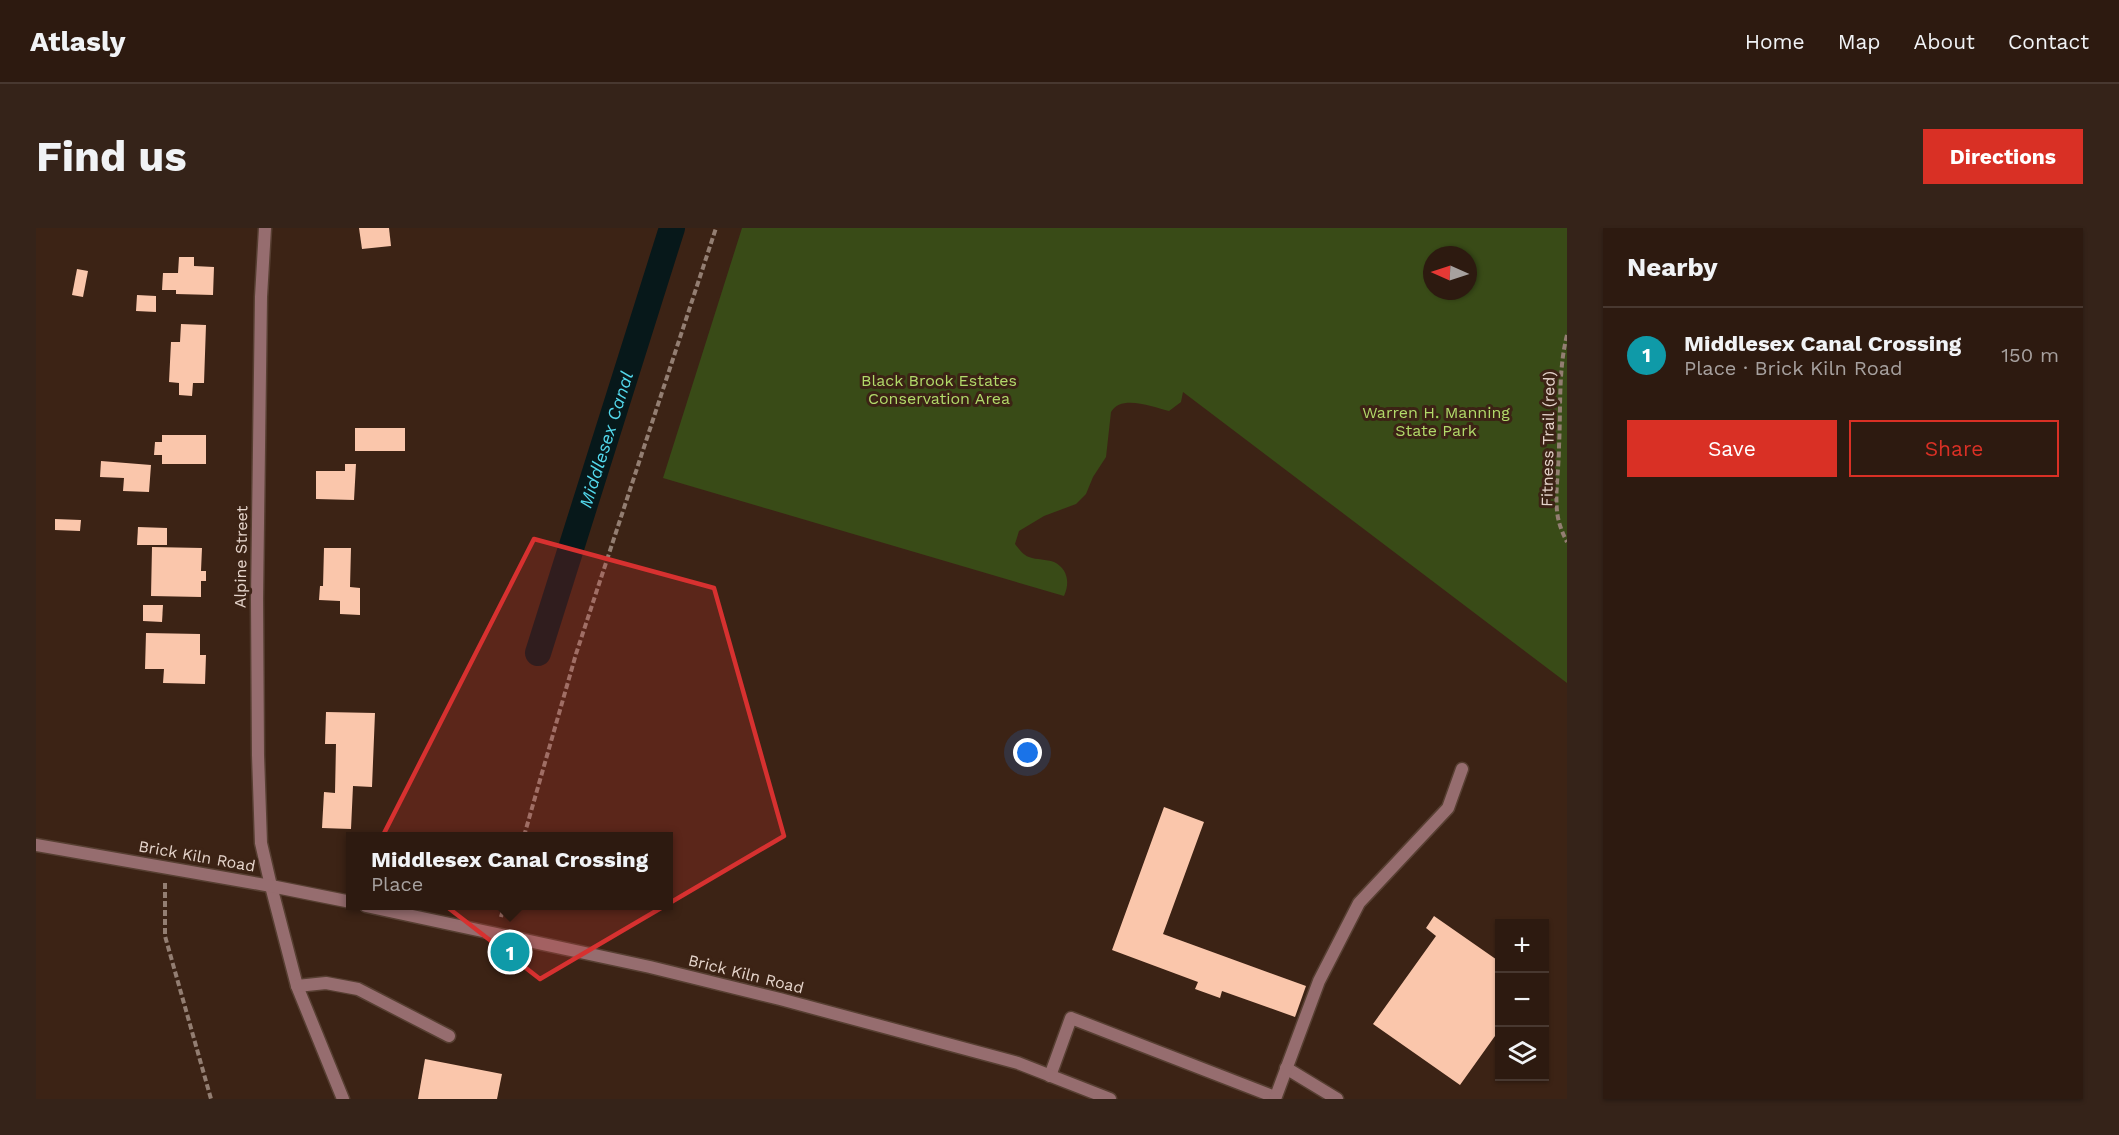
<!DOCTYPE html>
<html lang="en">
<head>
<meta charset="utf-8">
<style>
	body { margin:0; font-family:"Work Sans",sans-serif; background:#352319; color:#f1f3f6 }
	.controls { position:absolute; right:18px; bottom:18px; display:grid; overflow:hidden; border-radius:0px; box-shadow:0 2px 4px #0004 }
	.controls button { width:54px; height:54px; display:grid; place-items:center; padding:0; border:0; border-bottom:2px solid #483830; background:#2d1a10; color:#f1f3f6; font:30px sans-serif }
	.compass { position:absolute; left:1387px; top:18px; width:54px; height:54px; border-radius:50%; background:#2d1a10; box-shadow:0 2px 4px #0004; rotate:273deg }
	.you { position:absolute; left:992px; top:525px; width:21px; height:21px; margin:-15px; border:4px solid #fff; border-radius:50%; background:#1a73e8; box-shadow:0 0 0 9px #1a73e833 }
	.badge { display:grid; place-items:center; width:39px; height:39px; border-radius:50%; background:#d93025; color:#fff; font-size:20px; font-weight:700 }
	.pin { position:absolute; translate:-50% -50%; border:3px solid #fff; box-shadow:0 2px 6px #0006 }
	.popup { position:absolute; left:310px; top:604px; width:327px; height:78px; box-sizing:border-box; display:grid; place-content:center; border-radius:0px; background:#2d1a10; filter:drop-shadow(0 2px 4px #0005); font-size:20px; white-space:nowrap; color:#a7a19f }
	.popup b { font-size:22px; color:#f1f3f6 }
	.popup::after { content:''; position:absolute; left:50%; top:100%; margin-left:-12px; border:12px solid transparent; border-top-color:#2d1a10 }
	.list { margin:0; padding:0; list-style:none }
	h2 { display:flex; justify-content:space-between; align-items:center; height:78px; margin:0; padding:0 24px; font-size:26px }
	h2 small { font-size:20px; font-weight:400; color:#a7a19f }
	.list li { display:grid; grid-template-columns:39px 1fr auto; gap:18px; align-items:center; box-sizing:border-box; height:96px; padding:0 24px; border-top:2px solid #483830 }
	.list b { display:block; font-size:22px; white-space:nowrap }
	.list p { margin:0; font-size:20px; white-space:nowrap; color:#a7a19f }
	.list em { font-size:20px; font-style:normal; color:#a7a19f }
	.actions { display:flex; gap:12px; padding:18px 24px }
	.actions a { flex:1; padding:14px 0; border:2px solid #d93025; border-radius:0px; text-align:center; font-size:21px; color:#d93025 }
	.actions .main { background:#d93025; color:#fff }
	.icon { flex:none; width:33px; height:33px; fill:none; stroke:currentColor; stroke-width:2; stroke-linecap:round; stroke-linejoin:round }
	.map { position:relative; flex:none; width:1531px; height:871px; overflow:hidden; border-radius:0px }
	header { display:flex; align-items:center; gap:36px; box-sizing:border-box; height:84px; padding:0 30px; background:#2d1a10; border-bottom:2px solid #483830 }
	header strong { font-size:28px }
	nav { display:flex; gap:33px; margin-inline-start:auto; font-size:21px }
	.intro { display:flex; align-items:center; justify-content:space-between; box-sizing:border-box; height:144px; padding:0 36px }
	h1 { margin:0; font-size:42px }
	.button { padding:15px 27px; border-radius:0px; background:#d93025; color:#fff; font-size:21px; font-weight:700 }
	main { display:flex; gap:36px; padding:0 36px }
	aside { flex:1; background:#2d1a10; border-radius:0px; box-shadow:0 2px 4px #0004 }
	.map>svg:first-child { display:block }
	.green { fill:#394b17; fill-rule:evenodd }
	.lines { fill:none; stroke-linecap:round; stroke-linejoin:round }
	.canal { stroke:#07181a; stroke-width:26 }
	.building { fill:#fac6ab }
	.service-casing { stroke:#573f32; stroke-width:15 }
	.tertiary-casing { stroke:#573f32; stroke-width:15 }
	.path { stroke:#937e72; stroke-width:4; stroke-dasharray:6 3; stroke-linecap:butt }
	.service { stroke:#966d6f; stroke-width:12 }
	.tertiary { stroke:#966d6f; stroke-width:12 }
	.marked { fill:#d73130; fill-opacity:0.2; stroke:#d73130; stroke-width:4.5; stroke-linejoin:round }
	.labels { text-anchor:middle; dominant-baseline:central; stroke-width:6; stroke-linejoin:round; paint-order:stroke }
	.park-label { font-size:16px; fill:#b2da6a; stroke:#3c2315 }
	.street-label { font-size:16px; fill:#e6d5cc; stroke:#3c2315 }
	.water-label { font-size:18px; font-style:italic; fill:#53d8ec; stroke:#3c2315 }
</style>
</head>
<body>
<header>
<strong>Atlasly</strong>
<nav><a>Home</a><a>Map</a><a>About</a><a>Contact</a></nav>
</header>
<div class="intro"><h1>Find us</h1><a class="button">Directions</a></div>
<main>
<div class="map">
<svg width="1531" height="871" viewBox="0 0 1531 871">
	<rect width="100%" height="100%" fill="#3c2315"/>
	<path class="green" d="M 706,0 L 1531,0 L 1531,455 L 1147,164 L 1145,174 L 1133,183 C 1117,179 1085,166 1075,184 L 1070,229 L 1057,249 L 1050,266 L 1040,276 L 1008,288 L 983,303 L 979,316 C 983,321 987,327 993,329 C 1001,332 1010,331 1018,334 C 1032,341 1034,355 1028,368 L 627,250 ZM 1396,27 L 1432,27 L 1432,63 L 1396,63 Z"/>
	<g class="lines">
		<path class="canal" id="s1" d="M 502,425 L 636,0"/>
	</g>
	<g class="building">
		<path d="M 323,0 L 353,0 L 355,18 L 326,21 Z"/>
		<path d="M 143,29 L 158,29 L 158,38 L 178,39 L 177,67 L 140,66 L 140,62 L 126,62 L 127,45 L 142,45 Z"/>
		<path d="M 41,41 L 52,43 L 47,69 L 36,67 Z"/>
		<path d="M 101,67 L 120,68 L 120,84 L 100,83 Z"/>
		<path d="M 145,96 L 170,97 L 168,155 L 157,155 L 156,168 L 143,167 L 143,155 L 133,154 L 135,114 L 144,114 Z"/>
		<rect x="319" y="200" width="50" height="23"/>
		<path d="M 126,207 L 170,207 L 170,236 L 126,236 L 126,227 L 118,227 L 119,214 L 126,214 Z"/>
		<path d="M 65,233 L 115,237 L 113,264 L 87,263 L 88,250 L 64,249 Z"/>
		<path d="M 309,236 L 320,236 L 318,272 L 280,271 L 280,243 L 309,243 Z"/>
		<path d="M 19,291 L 45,292 L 44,303 L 19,302 Z"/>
		<path d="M 102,299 L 131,300 L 131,317 L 101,317 Z"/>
		<path d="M 116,319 L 166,320 L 165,343 L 170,343 L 170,353 L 165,353 L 165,369 L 115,368 Z"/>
		<path d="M 288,320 L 315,320 L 314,359 L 324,360 L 324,387 L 304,386 L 304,373 L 283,372 L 284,358 L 287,358 Z"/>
		<path d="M 107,377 L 127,377 L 126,394 L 107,393 Z"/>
		<path d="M 110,405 L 164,406 L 164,427 L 170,427 L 169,456 L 127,455 L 128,441 L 109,441 Z"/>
		<path d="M 290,484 L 339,485 L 336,559 L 317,558 L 315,601 L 286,600 L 288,564 L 299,565 L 300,516 L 289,516 Z"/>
		<path d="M 1128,579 L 1168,594 L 1127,706 L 1270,758 L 1259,789 L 1186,763 L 1184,770 L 1159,761 L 1162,754 L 1076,722 Z"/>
		<path d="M 1398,688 L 1464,734 L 1464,801 L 1424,857 L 1337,796 L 1400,708 L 1390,700 Z"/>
		<path d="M 389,831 L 466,846 L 461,871 L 382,871 Z"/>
	</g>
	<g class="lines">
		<g class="service-casing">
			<g id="service">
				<path d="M 235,658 L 261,758 L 307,871"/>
				<path d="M 261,758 L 290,755 L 322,761 L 413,808"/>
				<path d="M 1250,840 L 1301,871"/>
				<path d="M 1014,848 L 1035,790 L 1239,869"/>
				<path d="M 1239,871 L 1283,753 L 1323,675 L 1412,580 L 1426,541"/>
			</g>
		</g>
		<g class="tertiary-casing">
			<g id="tertiary">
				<path d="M 229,0 L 225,69 L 221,371 L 222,527 L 225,615 L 235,658"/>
				<path d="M 0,617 L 235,658 L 315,674"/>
				<path d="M 330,678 L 614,739 L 744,771 L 982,835 L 1074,871"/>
			</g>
		</g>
		<g class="path">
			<path d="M 1531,107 C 1522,143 1525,181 1523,218 C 1523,240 1519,262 1521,283 C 1522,294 1526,304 1531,314"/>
			<path d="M 488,608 L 540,426 L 680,0"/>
			<path d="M 129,655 L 129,708 L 175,871"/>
			<path d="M 465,689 L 468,678"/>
		</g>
		<use href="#service" class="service"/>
		<use href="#tertiary" class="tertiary"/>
	</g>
	<path class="marked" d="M 498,311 L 678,360 L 748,608 L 504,751 L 339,623 Z"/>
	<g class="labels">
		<g class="park-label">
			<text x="903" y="152">Black Brook Estates<tspan x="903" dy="18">Conservation Area</tspan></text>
			<text x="1400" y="184">Warren H. Manning<tspan x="1400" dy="18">State Park</tspan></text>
		</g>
		<g class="street-label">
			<text transform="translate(1512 211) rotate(-89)">Fitness Trail (red)</text>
			<text transform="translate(205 329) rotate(-89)">Alpine Street</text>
			<text transform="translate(161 628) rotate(10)">Brick Kiln Road</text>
			<text transform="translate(710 746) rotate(14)">Brick Kiln Road</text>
		</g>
		<g class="water-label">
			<text stroke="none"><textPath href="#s1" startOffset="224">Middlesex Canal</textPath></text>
		</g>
	</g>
</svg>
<div class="controls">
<button>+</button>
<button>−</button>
<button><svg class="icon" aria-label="layers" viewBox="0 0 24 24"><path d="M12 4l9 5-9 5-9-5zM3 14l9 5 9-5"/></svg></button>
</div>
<svg class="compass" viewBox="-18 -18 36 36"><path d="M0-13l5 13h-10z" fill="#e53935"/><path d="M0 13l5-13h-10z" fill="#a7a19f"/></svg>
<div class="you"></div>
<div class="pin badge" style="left:474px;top:724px;background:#0f9aa8">1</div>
<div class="popup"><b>Middlesex Canal Crossing</b>Place</div>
</div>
<aside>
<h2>Nearby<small></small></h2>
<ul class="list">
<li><span class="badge" style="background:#0f9aa8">1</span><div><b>Middlesex Canal Crossing</b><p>Place · Brick Kiln Road</p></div><em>150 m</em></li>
</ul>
<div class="actions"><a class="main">Save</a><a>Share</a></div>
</aside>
</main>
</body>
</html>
